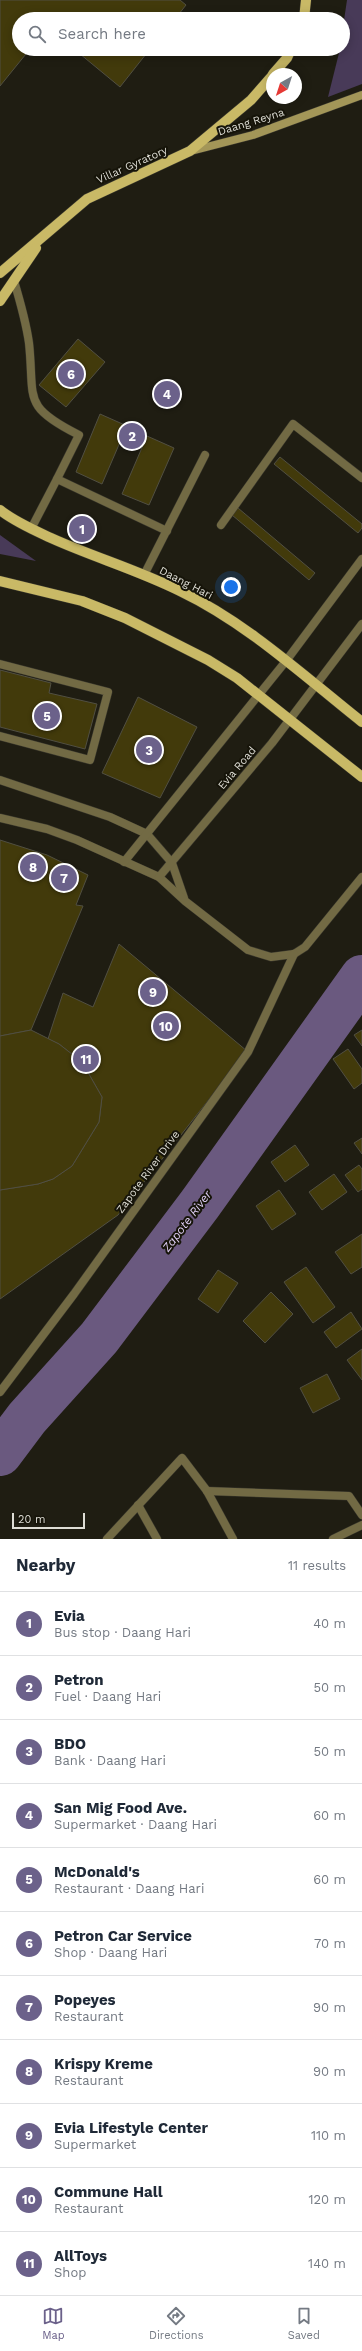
<!DOCTYPE html>
<html lang="en">
<head>
<meta charset="utf-8">
<style>
	body { margin:0; font-family:"Work Sans",sans-serif; background:#f6f6f7; color:#1f2937 }
	.compass { position:absolute; left:266px; top:68px; width:36px; height:36px; border-radius:50%; background:#fff; box-shadow:0 2px 10px #0003; rotate:219deg }
	.scale { position:absolute; left:12px; bottom:10px; width:73px; box-sizing:border-box; padding-left:4px; border:2px solid #deddd5; border-top:0; font-size:11px; line-height:14px; white-space:nowrap; color:#deddd5; -webkit-text-stroke:3px #161409; paint-order:stroke }
	.you { position:absolute; left:231px; top:587px; width:14px; height:14px; margin:-10px; border:3px solid #fff; border-radius:50%; background:#1a73e8; box-shadow:0 0 0 6px #1a73e833 }
	.badge { display:grid; place-items:center; width:26px; height:26px; border-radius:50%; background:#6b618a; color:#fff; font-size:13px; font-weight:700 }
	.pin { position:absolute; translate:-50% -50%; border:2px solid #fff; box-shadow:0 1px 4px #0006 }
	.list { margin:0; padding:0; list-style:none }
	h2 { display:flex; justify-content:space-between; align-items:center; height:52px; margin:0; padding:0 16px; font-size:17px }
	h2 small { font-size:13px; font-weight:400; color:#747a83 }
	.list li { display:grid; grid-template-columns:26px 1fr auto; gap:12px; align-items:center; box-sizing:border-box; height:64px; padding:0 16px; border-top:1px solid #e0e1e3 }
	.list b { display:block; font-size:15px; white-space:nowrap }
	.list p { margin:0; font-size:13px; white-space:nowrap; color:#747a83 }
	.list em { font-size:13px; font-style:normal; color:#747a83 }
	.icon { flex:none; width:22px; height:22px; fill:none; stroke:currentColor; stroke-width:2; stroke-linecap:round; stroke-linejoin:round }
	.map { position:relative; flex:none; width:362px; height:1539px; overflow:hidden }
	.search { position:absolute; background:#fff; box-shadow:0 2px 10px #0003; left:12px; right:12px; top:12px; height:44px; display:flex; align-items:center; gap:10px; box-sizing:border-box; padding:0 14px; border-radius:22px; color:#747a83; font-size:15px }
	.sheet { height:756px; background:#fff }
	nav { display:flex; justify-content:space-around; align-items:center; box-sizing:border-box; height:56px; border-top:1px solid #e0e1e3; background:#fff; font-size:11px; color:#747a83 }
	nav a { display:grid; justify-items:center; gap:2px }
	nav .on { color:#6b618a }
	.map>svg:first-child { display:block }
	.green { fill:#483a58 }
	.lines { fill:none; stroke-linecap:round; stroke-linejoin:round }
	.river { stroke:#6a597f; stroke-width:44 }
	.building { fill:#423a0b; stroke:#514f42 }
	.lane-casing { stroke:#3a382d; stroke-width:9 }
	.secondary-casing { stroke:#3a382d; stroke-width:9 }
	.primary-casing { stroke:#3a382d; stroke-width:11 }
	.lane { stroke:#726a44; stroke-width:8 }
	.secondary { stroke:#a39658; stroke-width:8 }
	.primary { stroke:#c9b966; stroke-width:10 }
	.labels { text-anchor:middle; dominant-baseline:central; stroke-width:4; stroke-linejoin:round; paint-order:stroke }
	.street-label { font-size:11px; fill:#deddd5; stroke:#161409 }
	.water-label { font-size:12px; font-style:italic; fill:#dfcef5; stroke:#161409 }
</style>
</head>
<body>
<div class="map">
<svg width="362" height="1539" viewBox="0 0 362 1539">
	<rect width="100%" height="100%" fill="#1f1d12"/>
	<g class="green">
		<path d="M 347,0 L 362,0 L 362,84 L 328,97 L 340,49 L 343,49 L 343,27 Z"/>
		<path d="M 0,535 L 36,561 L 0,554 Z"/>
	</g>
	<g class="lines">
		<path class="river" d="M 0,1454 L 27,1418 L 99,1338 L 200,1204 L 362,977"/>
	</g>
	<g class="building">
		<path d="M 0,0 L 180,0 L 186,5 L 175,19 L 19,19 L 19,49 L 30,49 L 0,86 Z"/>
		<path d="M 74,49 L 150,49 L 120,87 Z"/>
		<path d="M 78,339 L 105,362 L 66,407 L 39,385 Z"/>
		<path d="M 100,414 L 127,426 L 102,484 L 76,472 Z"/>
		<path d="M 147,436 L 174,448 L 149,505 L 122,494 Z"/>
		<path d="M 280,457 L 362,524 L 362,528 L 358,533 L 274,464 Z"/>
		<path d="M 238,508 L 315,573 L 309,580 L 232,515 Z"/>
		<path d="M 0,670 L 51,683 L 49,693 L 97,704 L 85,749 L 0,727 Z"/>
		<path d="M 138,697 L 197,727 L 160,798 L 102,773 Z"/>
		<path d="M 0,840 L 47,855 L 88,875 L 76,905 L 83,906 L 31,1030 L 0,1036 Z"/>
		<path d="M 119,944 L 247,1051 L 118,1215 L 0,1299 L 0,1190 L 38,1184 L 53,1179 L 72,1166 L 99,1122 L 102,1097 L 82,1062 L 59,1044 L 48,1039 L 63,993 L 93,1007 Z"/>
		<path d="M 31,1030 L 59,1044 L 82,1062 L 102,1097 L 99,1122 L 72,1166 L 53,1179 L 38,1184 L 0,1190 L 0,1036 Z"/>
		<path d="M 362,1030 L 362,1046 L 354,1035 Z"/>
		<path d="M 348,1049 L 362,1069 L 362,1083 L 354,1089 L 333,1059 Z"/>
		<path d="M 362,1138 L 362,1154 L 354,1143 Z"/>
		<path d="M 295,1145 L 309,1165 L 285,1182 L 271,1162 Z"/>
		<path d="M 359,1165 L 362,1169 L 362,1189 L 358,1192 L 345,1175 Z"/>
		<path d="M 334,1174 L 347,1192 L 322,1210 L 309,1192 Z"/>
		<path d="M 279,1190 L 296,1214 L 272,1230 L 256,1206 Z"/>
		<path d="M 362,1234 L 362,1267 L 351,1274 L 335,1252 Z"/>
		<path d="M 306,1267 L 335,1307 L 313,1323 L 284,1282 Z"/>
		<path d="M 218,1270 L 238,1283 L 218,1313 L 198,1299 Z"/>
		<path d="M 271,1292 L 293,1314 L 265,1343 L 243,1321 Z"/>
		<path d="M 351,1312 L 362,1329 L 336,1348 L 324,1332 Z"/>
		<path d="M 362,1349 L 362,1380 L 347,1360 Z"/>
		<path d="M 327,1374 L 340,1399 L 313,1413 L 300,1388 Z"/>
	</g>
	<g class="lines">
		<g class="lane-casing">
			<g id="lane">
				<path d="M 14,281 C 20,301 26,322 29,343 C 35,399 21,406 79,435 L 57,479"/>
				<path d="M 221,525 L 293,424 L 362,478"/>
				<path d="M 31,529 L 57,479 L 167,531"/>
				<path d="M 144,575 L 205,455"/>
				<path d="M 0,664 L 108,692 L 90,760 L 0,736"/>
				<path d="M 0,780 L 110,817 L 147,834 L 172,863 L 184,898"/>
				<path d="M 0,818 L 47,829 L 77,840 L 159,877 L 185,901 L 248,950 L 271,957 L 294,954 L 305,947 L 362,877"/>
				<path d="M 124,862 L 286,661 L 362,559"/>
				<path d="M 159,877 L 272,743 L 362,624"/>
				<path d="M 0,1392 L 74,1294 L 248,1052 L 294,954"/>
				<path d="M 207,1491 L 349,1496 L 362,1515"/>
				<path d="M 138,1505 L 157,1539"/>
				<path d="M 107,1539 L 182,1458 L 207,1491 L 233,1539"/>
				<path d="M 333,1539 L 362,1525"/>
			</g>
		</g>
		<g class="secondary-casing">
			<path id="secondary" d="M 191,151 L 253,135 L 362,95"/>
		</g>
		<g class="primary-casing">
			<g id="primary">
				<path d="M 304,19 L 306,0"/>
				<path d="M 273,74 L 287,58 L 291,49"/>
				<path d="M 0,273 L 87,199 L 190,151 L 251,100 L 272,76"/>
				<path d="M 0,301 L 36,248"/>
				<path d="M 0,510 C 15,522 34,530 51,538 C 93,557 138,570 180,591 C 247,623 304,676 362,722"/>
				<path d="M 0,581 L 82,601 L 125,618 L 208,660 L 237,678 L 362,777"/>
			</g>
		</g>
		<use href="#lane" class="lane"/>
		<use href="#secondary" class="secondary"/>
		<use href="#primary" class="primary"/>
	</g>
	<g class="labels">
		<g class="street-label">
			<text transform="translate(251 122) rotate(-17)">Daang Reyna</text>
			<text transform="translate(132 165) rotate(-24)">Villar Gyratory</text>
			<text transform="translate(186 583) rotate(27)">Daang Hari</text>
			<text transform="translate(237 768) rotate(-50)">Evia Road</text>
			<text transform="translate(148 1172) rotate(-54)">Zapote River Drive</text>
		</g>
		<g class="water-label">
			<text transform="translate(187 1221) rotate(-53)">Zapote River</text>
		</g>
	</g>
</svg>
<svg class="compass" viewBox="-18 -18 36 36"><path d="M0-13l5 13h-10z" fill="#e53935"/><path d="M0 13l5-13h-10z" fill="#747a83"/></svg>
<div class="scale">20 m</div>
<div class="you"></div>
<div class="pin badge" style="left:82px;top:529px">1</div>
<div class="pin badge" style="left:132px;top:436px">2</div>
<div class="pin badge" style="left:149px;top:750px">3</div>
<div class="pin badge" style="left:167px;top:394px">4</div>
<div class="pin badge" style="left:47px;top:716px">5</div>
<div class="pin badge" style="left:71px;top:374px">6</div>
<div class="pin badge" style="left:64px;top:878px">7</div>
<div class="pin badge" style="left:33px;top:867px">8</div>
<div class="pin badge" style="left:153px;top:992px">9</div>
<div class="pin badge" style="left:166px;top:1026px">10</div>
<div class="pin badge" style="left:86px;top:1059px">11</div>
<div class="search"><svg class="icon" aria-label="search" viewBox="0 0 24 24"><circle cx="10" cy="10" r="6"/><path d="M15 15l6 6"/></svg>Search here</div>
</div>
<section class="sheet">
<h2>Nearby<small>11 results</small></h2>
<ul class="list">
<li><span class="badge">1</span><div><b>Evia</b><p>Bus stop · Daang Hari</p></div><em>40 m</em></li>
<li><span class="badge">2</span><div><b>Petron</b><p>Fuel · Daang Hari</p></div><em>50 m</em></li>
<li><span class="badge">3</span><div><b>BDO</b><p>Bank · Daang Hari</p></div><em>50 m</em></li>
<li><span class="badge">4</span><div><b>San Mig Food Ave.</b><p>Supermarket · Daang Hari</p></div><em>60 m</em></li>
<li><span class="badge">5</span><div><b>McDonald's</b><p>Restaurant · Daang Hari</p></div><em>60 m</em></li>
<li><span class="badge">6</span><div><b>Petron Car Service</b><p>Shop · Daang Hari</p></div><em>70 m</em></li>
<li><span class="badge">7</span><div><b>Popeyes</b><p>Restaurant</p></div><em>90 m</em></li>
<li><span class="badge">8</span><div><b>Krispy Kreme</b><p>Restaurant</p></div><em>90 m</em></li>
<li><span class="badge">9</span><div><b>Evia Lifestyle Center</b><p>Supermarket</p></div><em>110 m</em></li>
<li><span class="badge">10</span><div><b>Commune Hall</b><p>Restaurant</p></div><em>120 m</em></li>
<li><span class="badge">11</span><div><b>AllToys</b><p>Shop</p></div><em>140 m</em></li>
</ul>
</section>
<nav>
<a class="on"><svg class="icon" aria-label="map" viewBox="0 0 24 24"><path d="M3 6l6-2 6 2 6-2v14l-6 2-6-2-6 2zM9 4v14M15 6v14"/></svg>Map</a>
<a><svg class="icon" aria-label="directions" viewBox="0 0 24 24"><path d="M12 3l9 9-9 9-9-9zM9 14v-3h6M13 9l2 2-2 2"/></svg>Directions</a>
<a><svg class="icon" aria-label="saved" viewBox="0 0 24 24"><path d="M7 4h10v16l-5-4-5 4z"/></svg>Saved</a>
</nav>
</body>
</html>
